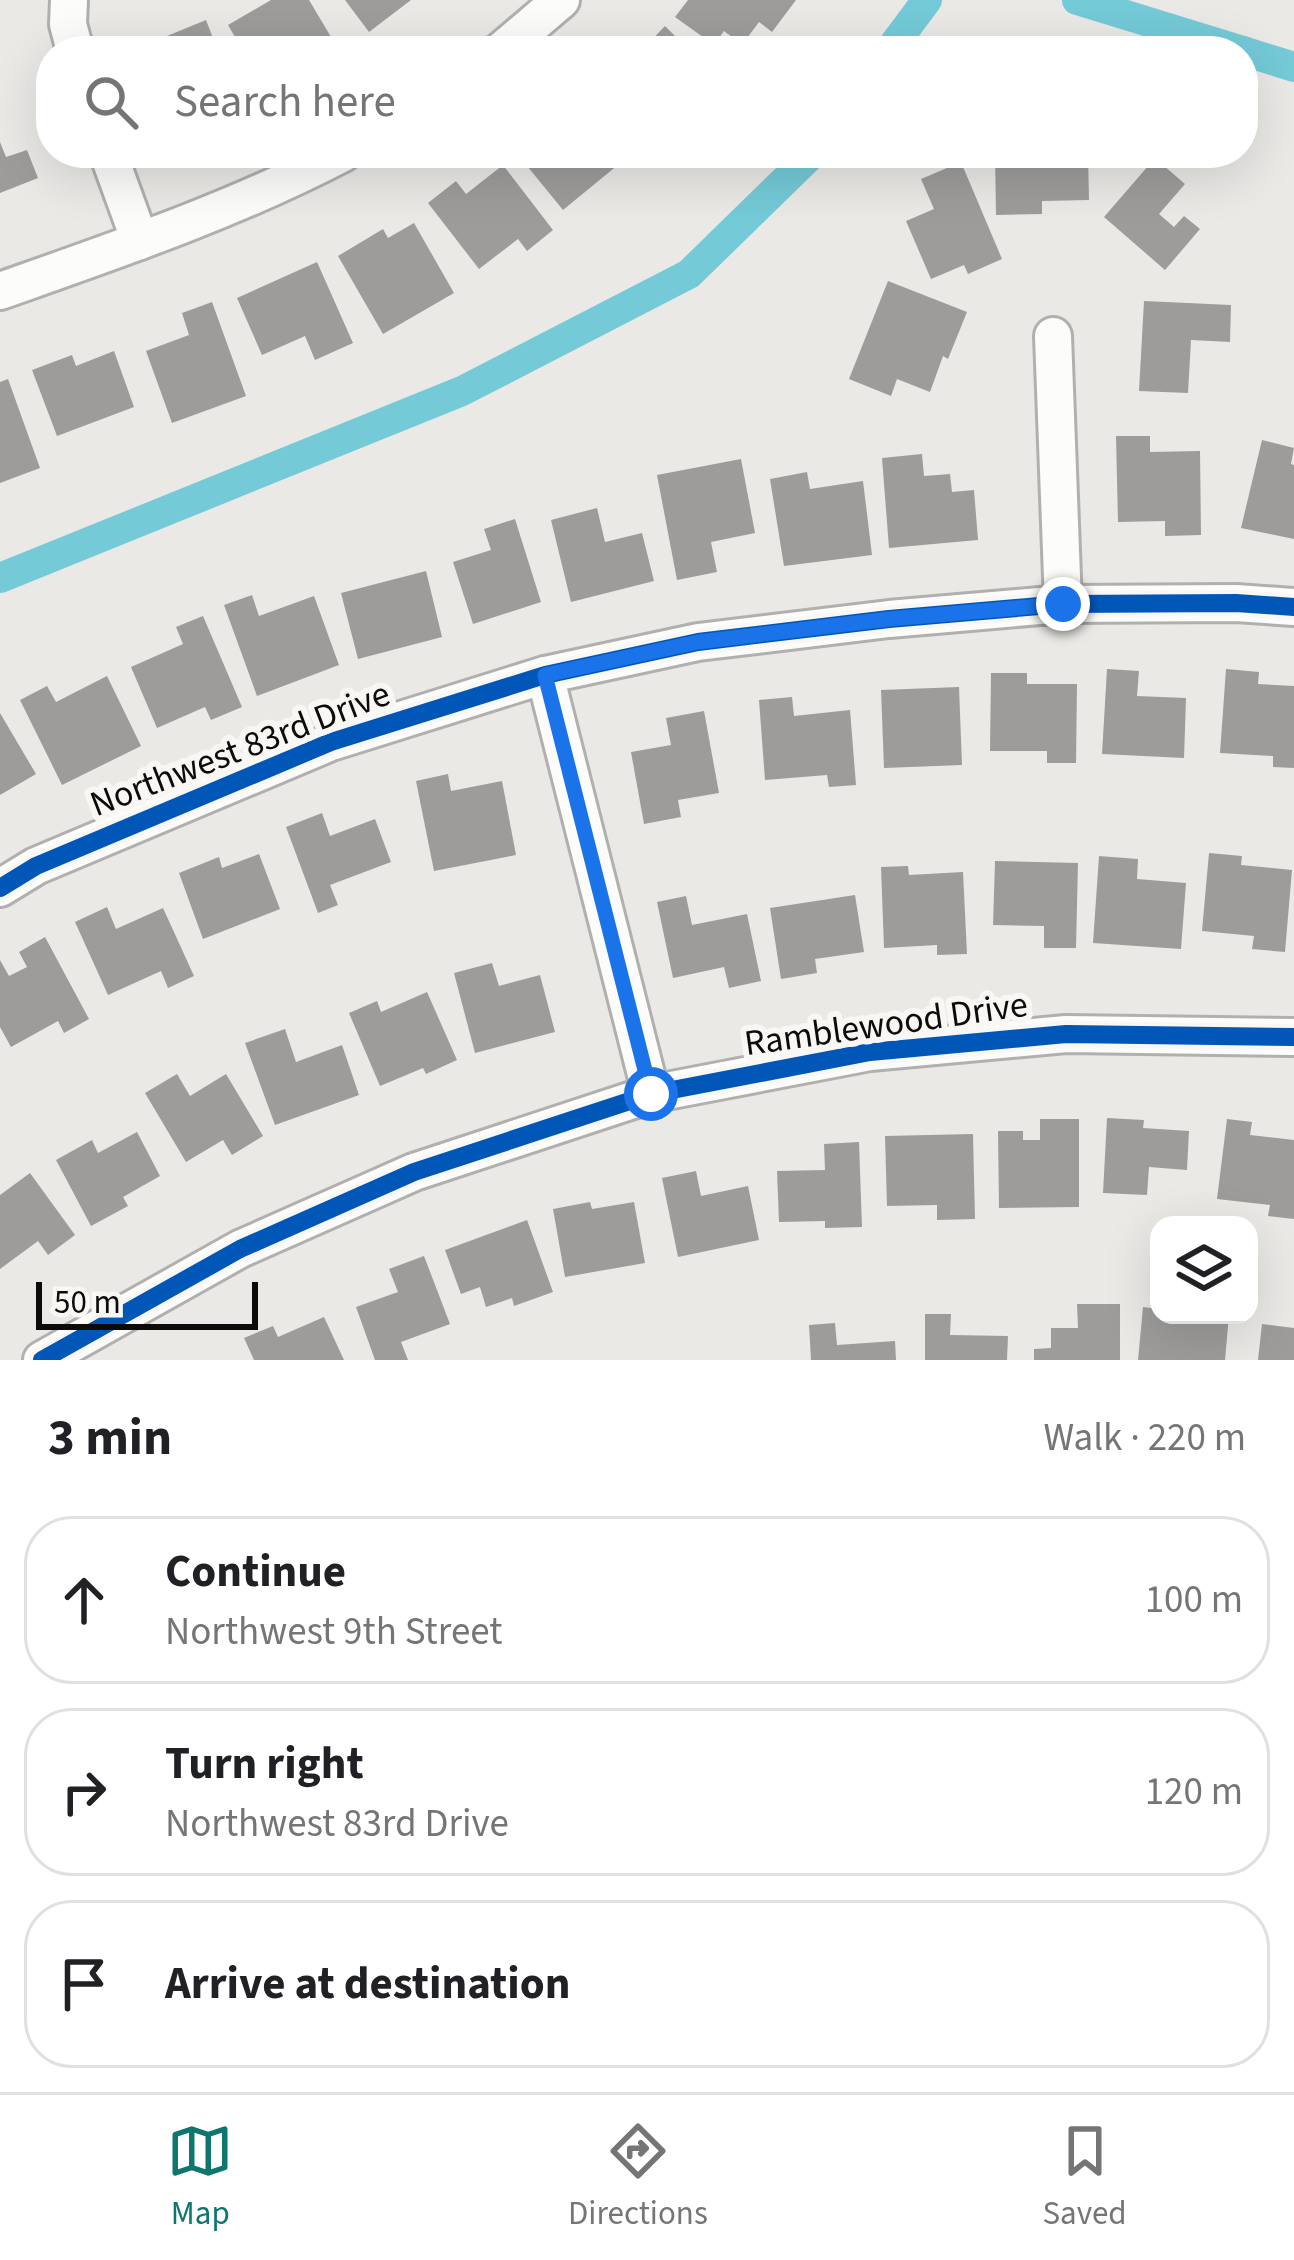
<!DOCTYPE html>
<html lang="en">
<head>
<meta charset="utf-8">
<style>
	body { margin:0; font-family:"Source Sans 3",sans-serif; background:#f6f6f6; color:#202124 }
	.controls { position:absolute; right:36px; bottom:36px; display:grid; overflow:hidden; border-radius:24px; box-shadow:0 12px 48px #0002 }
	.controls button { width:108px; height:108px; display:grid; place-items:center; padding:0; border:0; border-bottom:3px solid #e0e0e0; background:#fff; color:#202124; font:60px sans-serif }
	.scale { position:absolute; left:36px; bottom:30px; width:222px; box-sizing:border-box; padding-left:12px; border:6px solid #0c0b0a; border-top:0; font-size:33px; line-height:42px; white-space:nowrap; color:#0c0b0a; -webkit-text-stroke:9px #f9f7f3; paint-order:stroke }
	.stop { position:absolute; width:36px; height:36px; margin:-27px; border:9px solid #1a73e8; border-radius:50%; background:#fff }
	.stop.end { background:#1a73e8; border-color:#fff; box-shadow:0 3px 12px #0008 }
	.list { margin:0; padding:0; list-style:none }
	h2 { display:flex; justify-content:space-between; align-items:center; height:156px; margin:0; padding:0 48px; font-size:51px }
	h2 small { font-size:39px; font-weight:400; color:#757577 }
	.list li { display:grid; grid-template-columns:78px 1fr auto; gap:36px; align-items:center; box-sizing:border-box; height:168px; margin:0 24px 24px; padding:0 24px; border:3px solid #e0e0e0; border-radius:48px }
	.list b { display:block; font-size:45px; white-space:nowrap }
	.list p { margin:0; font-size:39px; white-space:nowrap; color:#757577 }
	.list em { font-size:39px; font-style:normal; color:#757577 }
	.icon { flex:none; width:66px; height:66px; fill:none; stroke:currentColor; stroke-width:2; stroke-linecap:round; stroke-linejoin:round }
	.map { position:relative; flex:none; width:1294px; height:1360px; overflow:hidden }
	.search { position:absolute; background:#fff; box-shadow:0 12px 48px #0002; left:36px; right:36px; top:36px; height:132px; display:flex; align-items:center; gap:30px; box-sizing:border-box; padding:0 42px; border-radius:48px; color:#757577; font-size:45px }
	.sheet { height:732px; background:#fff }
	nav { display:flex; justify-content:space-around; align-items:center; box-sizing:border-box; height:168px; border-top:3px solid #e0e0e0; background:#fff; font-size:33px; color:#757577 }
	nav a { display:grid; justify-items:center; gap:6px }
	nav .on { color:#0f766e }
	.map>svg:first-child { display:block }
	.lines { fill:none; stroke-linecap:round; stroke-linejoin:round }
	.canal { stroke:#74cad7; stroke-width:30 }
	.building { fill:#9d9c9a }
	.minor-casing { stroke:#b1b0ae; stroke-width:42 }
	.minor { stroke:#fcfcfb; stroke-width:36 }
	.cycleway-casing { stroke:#f9f7f3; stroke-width:26 }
	.cycleway { stroke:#0057b8; stroke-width:18 }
	.route { stroke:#1a73e8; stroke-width:15 }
	.labels { text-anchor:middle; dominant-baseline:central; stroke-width:12; stroke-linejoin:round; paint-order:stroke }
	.street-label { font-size:36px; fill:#0c0b0a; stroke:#f9f7f3 }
</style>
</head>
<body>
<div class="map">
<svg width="1294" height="1360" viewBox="0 0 1294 1360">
	<rect width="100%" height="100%" fill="#eae9e6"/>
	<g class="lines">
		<g class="canal">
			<path d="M 1077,0 L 1243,51"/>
			<path d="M 889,51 L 927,0"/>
			<path d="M 1243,51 L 1294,67"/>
			<path d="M 0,578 L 462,391 L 689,274 L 813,153"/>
		</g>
	</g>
	<g class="building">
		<path d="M 271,0 L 309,0 L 334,42 L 319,51 L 243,51 L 228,25 Z"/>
		<path d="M 345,0 L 411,0 L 369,32 Z"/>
		<path d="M 688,0 L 796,0 L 772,32 L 759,22 L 742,45 L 724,31 L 714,45 L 675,17 Z"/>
		<path d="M 206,20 L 218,51 L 167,51 L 162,38 Z"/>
		<path d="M 665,26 L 690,51 L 641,51 Z"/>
		<path d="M 0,142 L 6,157 L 27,150 L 38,178 L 0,193 Z"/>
		<path d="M 533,153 L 628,153 L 630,155 L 563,210 L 523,161 Z"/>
		<path d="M 995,153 L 1088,153 L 1089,200 L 1042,201 L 1042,214 L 996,215 Z"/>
		<path d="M 1155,158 L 1185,184 L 1159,214 L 1174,227 L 1184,216 L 1200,229 L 1165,270 L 1104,217 Z"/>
		<path d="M 961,162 L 1002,259 L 968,274 L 964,265 L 931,279 L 906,221 L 934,209 L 921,179 Z"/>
		<path d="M 503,165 L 553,230 L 527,251 L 518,239 L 479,269 L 428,203 L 456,181 L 466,194 Z"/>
		<path d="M 414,223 L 454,293 L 383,334 L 338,256 L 383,229 L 388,238 Z"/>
		<path d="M 317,262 L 353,343 L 315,360 L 305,336 L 262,355 L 237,298 Z"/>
		<path d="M 888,281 L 967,312 L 948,359 L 943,356 L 930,392 L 897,379 L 891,396 L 849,379 Z"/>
		<path d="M 1144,301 L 1231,305 L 1230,342 L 1191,340 L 1188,393 L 1139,391 Z"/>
		<path d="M 212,302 L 246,396 L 172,423 L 146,351 L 189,335 L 182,313 Z"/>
		<path d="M 114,351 L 134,407 L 57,436 L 32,370 L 72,355 L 76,366 Z"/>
		<path d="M 8,379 L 40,468 L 0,483 L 0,382 Z"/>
		<path d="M 1116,436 L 1150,436 L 1150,452 L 1200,451 L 1201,535 L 1165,536 L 1165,521 L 1118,522 Z"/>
		<path d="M 1262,440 L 1294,448 L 1291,464 L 1294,465 L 1294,539 L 1241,528 Z"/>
		<path d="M 922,454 L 924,476 L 950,474 L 952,492 L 974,490 L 978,540 L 889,548 L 882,458 Z"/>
		<path d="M 741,459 L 755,533 L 711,542 L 717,572 L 677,580 L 657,475 Z"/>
		<path d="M 807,472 L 810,489 L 863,481 L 872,555 L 784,566 L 770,479 Z"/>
		<path d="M 597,508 L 605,542 L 642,533 L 654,581 L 571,602 L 551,520 Z"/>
		<path d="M 515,519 L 541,602 L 473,624 L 453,562 L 491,550 L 484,529 Z"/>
		<path d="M 426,571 L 442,637 L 358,659 L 341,593 Z"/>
		<path d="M 252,595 L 259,616 L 314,596 L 339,665 L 257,696 L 224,605 Z"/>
		<path d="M 203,616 L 242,707 L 211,720 L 205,707 L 157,728 L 131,667 L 183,644 L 176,627 Z"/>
		<path d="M 1107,669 L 1139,671 L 1137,696 L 1186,698 L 1184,758 L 1102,754 Z"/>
		<path d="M 1226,669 L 1259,672 L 1258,684 L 1294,686 L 1294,768 L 1273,767 L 1273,756 L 1220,753 Z"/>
		<path d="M 991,673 L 1027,673 L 1027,684 L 1077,684 L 1076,763 L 1047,763 L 1047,751 L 990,751 Z"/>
		<path d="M 107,676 L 141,746 L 62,785 L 20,700 L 47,686 L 56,702 Z"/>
		<path d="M 959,687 L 962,765 L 884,768 L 881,690 Z"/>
		<path d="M 792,697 L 794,716 L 850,710 L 856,785 L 829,787 L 827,775 L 765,780 L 759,700 Z"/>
		<path d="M 704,711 L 719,793 L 678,800 L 681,817 L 644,824 L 631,752 L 671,745 L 666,718 Z"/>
		<path d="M 0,713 L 36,774 L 0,795 Z"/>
		<path d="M 448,774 L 451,791 L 502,781 L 516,855 L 434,871 L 416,781 Z"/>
		<path d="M 322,813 L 330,836 L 375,819 L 391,862 L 330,885 L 338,905 L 318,913 L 286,827 Z"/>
		<path d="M 1209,853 L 1242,856 L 1241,865 L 1292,870 L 1285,952 L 1252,949 L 1254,936 L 1202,931 Z"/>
		<path d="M 259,854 L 280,909 L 203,939 L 179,873 L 219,857 L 222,868 Z"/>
		<path d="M 1099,856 L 1138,859 L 1137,879 L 1186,883 L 1181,949 L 1093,943 Z"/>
		<path d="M 995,861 L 1078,863 L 1076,948 L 1044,948 L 1044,926 L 993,925 Z"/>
		<path d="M 908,866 L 909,875 L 963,872 L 967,954 L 937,955 L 937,945 L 884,948 L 881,867 Z"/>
		<path d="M 855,895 L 864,952 L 815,959 L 817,973 L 781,979 L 770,908 Z"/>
		<path d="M 686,896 L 692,925 L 747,914 L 761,981 L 729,988 L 724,967 L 673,978 L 657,902 Z"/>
		<path d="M 107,907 L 116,929 L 163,908 L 194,976 L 168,988 L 161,971 L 108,995 L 75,922 Z"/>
		<path d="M 45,937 L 89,1019 L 64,1033 L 58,1021 L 11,1047 L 0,1027 L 0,960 L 9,976 L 27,967 L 19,952 Z"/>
		<path d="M 492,963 L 499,986 L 540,975 L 555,1032 L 475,1053 L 454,973 Z"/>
		<path d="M 427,992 L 457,1060 L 426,1074 L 423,1068 L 380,1086 L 349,1013 L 377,1001 L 381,1012 Z"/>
		<path d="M 285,1029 L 296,1062 L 342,1045 L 359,1095 L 275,1125 L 245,1043 Z"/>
		<path d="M 177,1074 L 190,1096 L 226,1074 L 263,1136 L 232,1155 L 223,1140 L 186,1162 L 145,1093 Z"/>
		<path d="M 1107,1118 L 1144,1120 L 1143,1128 L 1189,1131 L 1187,1170 L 1149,1167 L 1147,1195 L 1103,1193 Z"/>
		<path d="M 1040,1119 L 1079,1119 L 1079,1207 L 999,1208 L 998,1131 L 1023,1131 L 1023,1140 L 1040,1140 Z"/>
		<path d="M 1227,1119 L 1252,1122 L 1250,1135 L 1294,1140 L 1294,1219 L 1268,1216 L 1270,1205 L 1217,1199 Z"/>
		<path d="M 137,1132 L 160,1176 L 123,1197 L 128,1206 L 91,1226 L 56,1160 L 92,1140 L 98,1153 Z"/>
		<path d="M 973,1134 L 975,1219 L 937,1220 L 937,1205 L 887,1206 L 885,1136 Z"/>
		<path d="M 859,1142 L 862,1227 L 825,1228 L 825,1221 L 779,1222 L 777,1171 L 825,1170 L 824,1144 Z"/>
		<path d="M 696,1171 L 701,1196 L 748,1186 L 759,1240 L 678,1257 L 662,1178 Z"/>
		<path d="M 30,1173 L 75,1235 L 48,1255 L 38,1241 L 0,1269 L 0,1195 Z"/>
		<path d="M 590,1202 L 592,1209 L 634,1202 L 645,1263 L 565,1277 L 553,1209 Z"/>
		<path d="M 527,1220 L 553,1292 L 514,1306 L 512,1298 L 486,1307 L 480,1287 L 461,1294 L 445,1250 Z"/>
		<path d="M 424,1256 L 450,1324 L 401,1342 L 408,1360 L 375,1360 L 356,1307 L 398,1292 L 389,1269 Z"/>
		<path d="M 1077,1304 L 1120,1304 L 1120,1360 L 1034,1360 L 1034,1349 L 1051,1348 L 1051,1328 L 1078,1328 Z"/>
		<path d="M 1143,1307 L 1159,1309 L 1159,1315 L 1229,1315 L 1225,1360 L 1138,1360 Z"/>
		<path d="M 925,1314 L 951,1314 L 950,1335 L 1008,1336 L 1007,1360 L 925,1360 Z"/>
		<path d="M 324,1317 L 344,1360 L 254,1360 L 244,1338 L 273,1326 L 278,1337 Z"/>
		<path d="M 835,1323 L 837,1345 L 895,1341 L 896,1360 L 811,1360 L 809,1325 Z"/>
		<path d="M 1262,1324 L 1294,1328 L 1294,1360 L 1258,1360 Z"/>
	</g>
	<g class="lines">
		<g class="minor-casing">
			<g id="minor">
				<path d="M 69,0 L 68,24 L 75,51"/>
				<path d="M 501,51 L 561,0"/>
				<path d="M 108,153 L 140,241"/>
				<path d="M 0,291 C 116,250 234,210 343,153"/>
				<path d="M 1053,336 L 1063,604"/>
				<path d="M 545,675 L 651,1094"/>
				<path d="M 0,888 L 36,866 L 331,742 L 545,675 L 698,642 L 889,619 L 1063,604 L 1236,603 L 1294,607"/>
				<path d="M 42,1360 L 240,1249 L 414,1172 L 651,1094 L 870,1052 L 1066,1034 L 1294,1037"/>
			</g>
		</g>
		<use href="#minor" class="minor"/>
		<g class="cycleway-casing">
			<g id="cycleway">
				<path d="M 0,888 L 36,866 L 331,742 L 545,675 L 698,642 L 889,619 L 1063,604 L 1236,603 L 1294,607"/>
				<path d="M 42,1360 L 240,1249 L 414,1172 L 651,1094 L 870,1052 L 1066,1034 L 1294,1037"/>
			</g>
		</g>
		<use href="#cycleway" class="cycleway"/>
	</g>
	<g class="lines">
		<path class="route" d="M 651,1094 L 545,675 L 698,642 L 889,619 L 1063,604"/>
	</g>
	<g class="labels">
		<g class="street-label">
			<text transform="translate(240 749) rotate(-21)">Northwest 83rd Drive</text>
			<text transform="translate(886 1024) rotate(-8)">Ramblewood Drive</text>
		</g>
	</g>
</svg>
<div class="controls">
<button><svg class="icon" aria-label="layers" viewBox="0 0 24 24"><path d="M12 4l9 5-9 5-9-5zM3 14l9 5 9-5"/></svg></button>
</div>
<div class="scale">50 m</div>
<div class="stop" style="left:651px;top:1094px"></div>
<div class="stop end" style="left:1063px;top:604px"></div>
<div class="search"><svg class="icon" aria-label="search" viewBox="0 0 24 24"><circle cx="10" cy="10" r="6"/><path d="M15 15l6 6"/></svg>Search here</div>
</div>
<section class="sheet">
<h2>3 min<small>Walk · 220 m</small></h2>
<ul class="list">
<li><svg class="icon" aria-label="ahead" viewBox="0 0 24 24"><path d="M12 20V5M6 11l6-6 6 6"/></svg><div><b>Continue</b><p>Northwest 9th Street</p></div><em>100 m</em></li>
<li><svg class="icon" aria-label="right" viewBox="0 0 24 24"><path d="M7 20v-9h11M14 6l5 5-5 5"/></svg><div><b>Turn right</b><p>Northwest 83rd Drive</p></div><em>120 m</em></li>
<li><svg class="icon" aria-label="arrive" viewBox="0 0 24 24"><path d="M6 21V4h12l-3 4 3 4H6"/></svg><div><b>Arrive at destination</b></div></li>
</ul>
</section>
<nav>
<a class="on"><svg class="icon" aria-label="map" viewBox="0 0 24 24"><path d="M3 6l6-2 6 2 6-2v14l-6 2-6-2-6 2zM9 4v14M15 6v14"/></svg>Map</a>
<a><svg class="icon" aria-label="directions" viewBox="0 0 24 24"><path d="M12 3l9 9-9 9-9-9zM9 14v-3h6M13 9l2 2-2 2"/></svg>Directions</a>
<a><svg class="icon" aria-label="saved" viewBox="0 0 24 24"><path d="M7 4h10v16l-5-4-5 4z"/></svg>Saved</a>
</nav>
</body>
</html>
